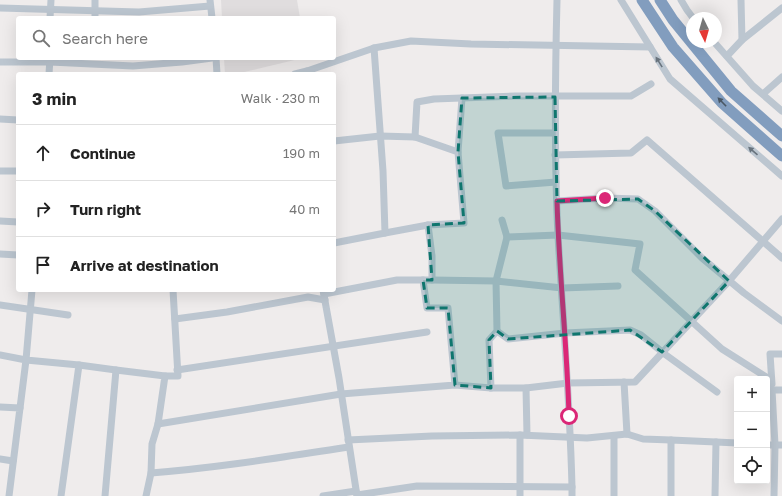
<!DOCTYPE html>
<html lang="en">
<head>
<meta charset="utf-8">
<style>
	body { margin:0; font-family:"Golos Text",sans-serif; background:#f6f6f6; color:#222 }
	.controls { position:absolute; right:12px; bottom:12px; display:grid; overflow:hidden; border-radius:4px; box-shadow:0 4px 16px #0002 }
	.controls button { width:36px; height:36px; display:grid; place-items:center; padding:0; border:0; border-bottom:1px solid #e0e0e0; background:#fff; color:#222; font:20px sans-serif }
	.compass { position:absolute; left:686px; top:12px; width:36px; height:36px; border-radius:50%; background:#fff; box-shadow:0 4px 16px #0002; rotate:175deg }
	.stop { position:absolute; width:12px; height:12px; margin:-9px; border:3px solid #db2777; border-radius:50%; background:#fff }
	.stop.end { background:#db2777; border-color:#fff; box-shadow:0 1px 4px #0008 }
	.list { margin:0; padding:0; list-style:none }
	h2 { display:flex; justify-content:space-between; align-items:center; height:52px; margin:0; padding:0 16px; font-size:17px }
	h2 small { font-size:13px; font-weight:400; color:#767676 }
	.list li { display:grid; grid-template-columns:26px 1fr auto; gap:12px; align-items:center; box-sizing:border-box; height:56px; padding:0 16px; border-top:1px solid #e0e0e0 }
	.list b { display:block; font-size:15px; white-space:nowrap }
	.list em { font-size:13px; font-style:normal; color:#767676 }
	.icon { flex:none; width:22px; height:22px; fill:none; stroke:currentColor; stroke-width:2; stroke-linecap:round; stroke-linejoin:round }
	.map { position:relative; flex:none; width:782px; height:496px; overflow:hidden }
	.search { position:absolute; background:#fff; box-shadow:0 4px 16px #0002; left:16px; top:16px; width:320px; height:44px; display:flex; align-items:center; gap:10px; box-sizing:border-box; padding:0 14px; border-radius:4px; color:#767676; font-size:15px }
	.panel { position:absolute; background:#fff; box-shadow:0 4px 16px #0002; left:16px; top:72px; width:320px; height:220px; border-radius:4px }
	.map>svg:first-child { display:block }
	.education { fill:#e0ddde }
	.lines { fill:none; stroke-linecap:round; stroke-linejoin:round }
	.minor { stroke:#bcc6d0; stroke-width:7 }
	.highway { stroke:#829dbe; stroke-width:11 }
	.oneway { fill:#68737d }
	.oneway2 { fill:#4a5764 }
	.route { stroke:#db2777; stroke-width:5 }
	.marked { fill:#0f766e; fill-opacity:0.2; stroke:#0f766e; stroke-width:3; stroke-dasharray:8 5; stroke-linejoin:round }
</style>
</head>
<body>
<div class="map">
<svg width="782" height="496" viewBox="0 0 782 496">
	<rect width="100%" height="100%" fill="#efecec"/>
	<g class="education">
		<path d="M 221,0 L 297,0 L 300,18 L 222,18 Z"/>
		<path d="M 224,58 L 303,58 L 236,74 L 225,74 Z"/>
	</g>
	<g class="lines">
		<g class="minor">
			<path d="M 210,0 L 212,18"/>
			<path d="M 557,0 C 555,79 554,157 558,236 C 563,320 570,403 572,487"/>
			<path d="M 621,0 L 670,79 L 782,176"/>
			<path d="M 681,0 L 687,10 L 693,18"/>
			<path d="M 0,8 L 139,12 L 210,6"/>
			<path d="M 50,18 L 51,0"/>
			<path d="M 95,18 L 95,0"/>
			<path d="M 742,40 L 782,8"/>
			<path d="M 714,42 L 753,86 L 782,111"/>
			<path d="M 727,56 L 742,40 L 741,0"/>
			<path d="M 216,58 L 217,74"/>
			<path d="M 0,62 L 50,62 L 133,66 L 182,62 L 212,58"/>
			<path d="M 49,74 L 50,58"/>
			<path d="M 295,74 L 307,71"/>
			<path d="M 308,74 L 307,71 L 374,48 L 411,41 L 471,44 L 650,47"/>
			<path d="M 763,94 L 782,77"/>
			<path d="M 0,119 L 18,120"/>
			<path d="M 555,133 L 498,133 L 506,186 L 556,182"/>
			<path d="M 415,137 L 417,102 L 434,99 L 515,96 L 631,96 L 651,84"/>
			<path d="M 458,152 L 462,98"/>
			<path d="M 555,155 L 631,153 L 647,140 L 782,258"/>
			<path d="M 0,171 L 18,171"/>
			<path d="M 557,201 L 605,198 L 638,199 L 655,211 L 702,258 L 744,293 L 782,321"/>
			<path d="M 502,220 L 507,237 L 558,235 L 640,244 L 635,270 L 722,349 L 771,380"/>
			<path d="M 0,221 L 18,222"/>
			<path d="M 385,233 L 428,225"/>
			<path d="M 334,243 L 385,233 L 383,171 L 374,48"/>
			<path d="M 0,254 L 18,255"/>
			<path d="M 432,280 L 496,281 L 507,237"/>
			<path d="M 32,290 L 26,360 L 79,365 L 61,496"/>
			<path d="M 323,290 L 339,378 L 357,496"/>
			<path d="M 324,294 L 397,280 L 432,280 L 432,256 L 428,225 L 464,223 L 458,152 L 415,137 L 380,136 L 334,141"/>
			<path d="M 0,305 L 68,315"/>
			<path d="M 175,319 L 227,312 L 308,297 L 325,300"/>
			<path d="M 497,331 L 508,339 L 565,333 L 630,330 L 641,335 L 666,355 L 717,392"/>
			<path d="M 0,355 L 26,360 L 20,408"/>
			<path d="M 79,365 L 116,370"/>
			<path d="M 177,370 L 427,332"/>
			<path d="M 165,376 L 178,376 L 173,290"/>
			<path d="M 624,382 L 627,434"/>
			<path d="M 772,384 L 770,354 L 782,354"/>
			<path d="M 455,385 L 491,388 L 526,388 L 568,383 L 635,382 L 729,281 L 782,219"/>
			<path d="M 491,388 L 489,340 L 497,331 L 496,281 L 562,288 L 618,286"/>
			<path d="M 526,388 L 527,435"/>
			<path d="M 0,407 L 20,408 L 9,496"/>
			<path d="M 158,424 L 341,394 L 455,385 L 448,308 L 427,308 L 423,280"/>
			<path d="M 614,436 L 614,496"/>
			<path d="M 348,440 L 432,436 L 520,435 L 587,438 L 627,434 L 643,439 L 671,440"/>
			<path d="M 767,445 L 782,445"/>
			<path d="M 0,459 L 13,461"/>
			<path d="M 151,473 C 217,468 283,457 349,447"/>
			<path d="M 357,495 L 417,486 L 572,487 L 572,496"/>
			<path d="M 105,496 L 116,370 L 165,376 L 158,424 L 152,444 L 151,473 L 146,496"/>
			<path d="M 323,496 L 356,491"/>
			<path d="M 520,496 L 520,435"/>
			<path d="M 671,496 L 671,440 L 716,442"/>
			<path d="M 715,496 L 716,442 L 737,443"/>
			<path d="M 774,496 L 775,445 L 772,390 L 782,390"/>
		</g>
		<g class="highway">
			<path d="M 642,0 L 673,47 L 722,103 L 782,156"/>
			<path d="M 660,0 L 673,20 L 731,91 L 782,136"/>
		</g>
	</g>
	<defs><path id="oneway-solid" d="M-6-.8H1V-3.2L6.5 0L1 3.2V.8H-6Z"/></defs>
	<g class="oneway">
		<use href="#oneway-solid" transform="translate(659 62) rotate(-122)"/>
		<use href="#oneway-solid" transform="translate(753 151) rotate(-139)"/>
	</g>
	<use class="oneway2" href="#oneway-solid" transform="translate(722 102) rotate(-134)"/>
	<g class="lines">
		<path class="route" d="M 569,416 C 567,344 559,273 557,201 L 605,198"/>
	</g>
	<path class="marked" d="M 555,97 L 557,201 L 638,199 L 655,211 L 729,281 L 662,352 L 630,330 L 508,339 L 497,331 L 489,340 L 491,388 L 455,385 L 448,308 L 427,308 L 423,280 L 432,280 L 428,225 L 464,223 L 458,152 L 462,98 Z"/>
</svg>
<div class="controls">
<button>+</button>
<button>−</button>
<button><svg class="icon" aria-label="locate" viewBox="0 0 24 24"><circle cx="12" cy="12" r="6"/><path d="M12 2v4M12 18v4M2 12h4M18 12h4"/></svg></button>
</div>
<svg class="compass" viewBox="-18 -18 36 36"><path d="M0-13l5 13h-10z" fill="#e53935"/><path d="M0 13l5-13h-10z" fill="#767676"/></svg>
<div class="stop" style="left:569px;top:416px"></div>
<div class="stop end" style="left:605px;top:198px"></div>
<div class="search"><svg class="icon" aria-label="search" viewBox="0 0 24 24"><circle cx="10" cy="10" r="6"/><path d="M15 15l6 6"/></svg>Search here</div>
<section class="panel">
<h2>3 min<small>Walk · 230 m</small></h2>
<ul class="list">
<li><svg class="icon" aria-label="ahead" viewBox="0 0 24 24"><path d="M12 20V5M6 11l6-6 6 6"/></svg><div><b>Continue</b></div><em>190 m</em></li>
<li><svg class="icon" aria-label="right" viewBox="0 0 24 24"><path d="M7 20v-9h11M14 6l5 5-5 5"/></svg><div><b>Turn right</b></div><em>40 m</em></li>
<li><svg class="icon" aria-label="arrive" viewBox="0 0 24 24"><path d="M6 21V4h12l-3 4 3 4H6"/></svg><div><b>Arrive at destination</b></div></li>
</ul>
</section>
</div>
</body>
</html>
